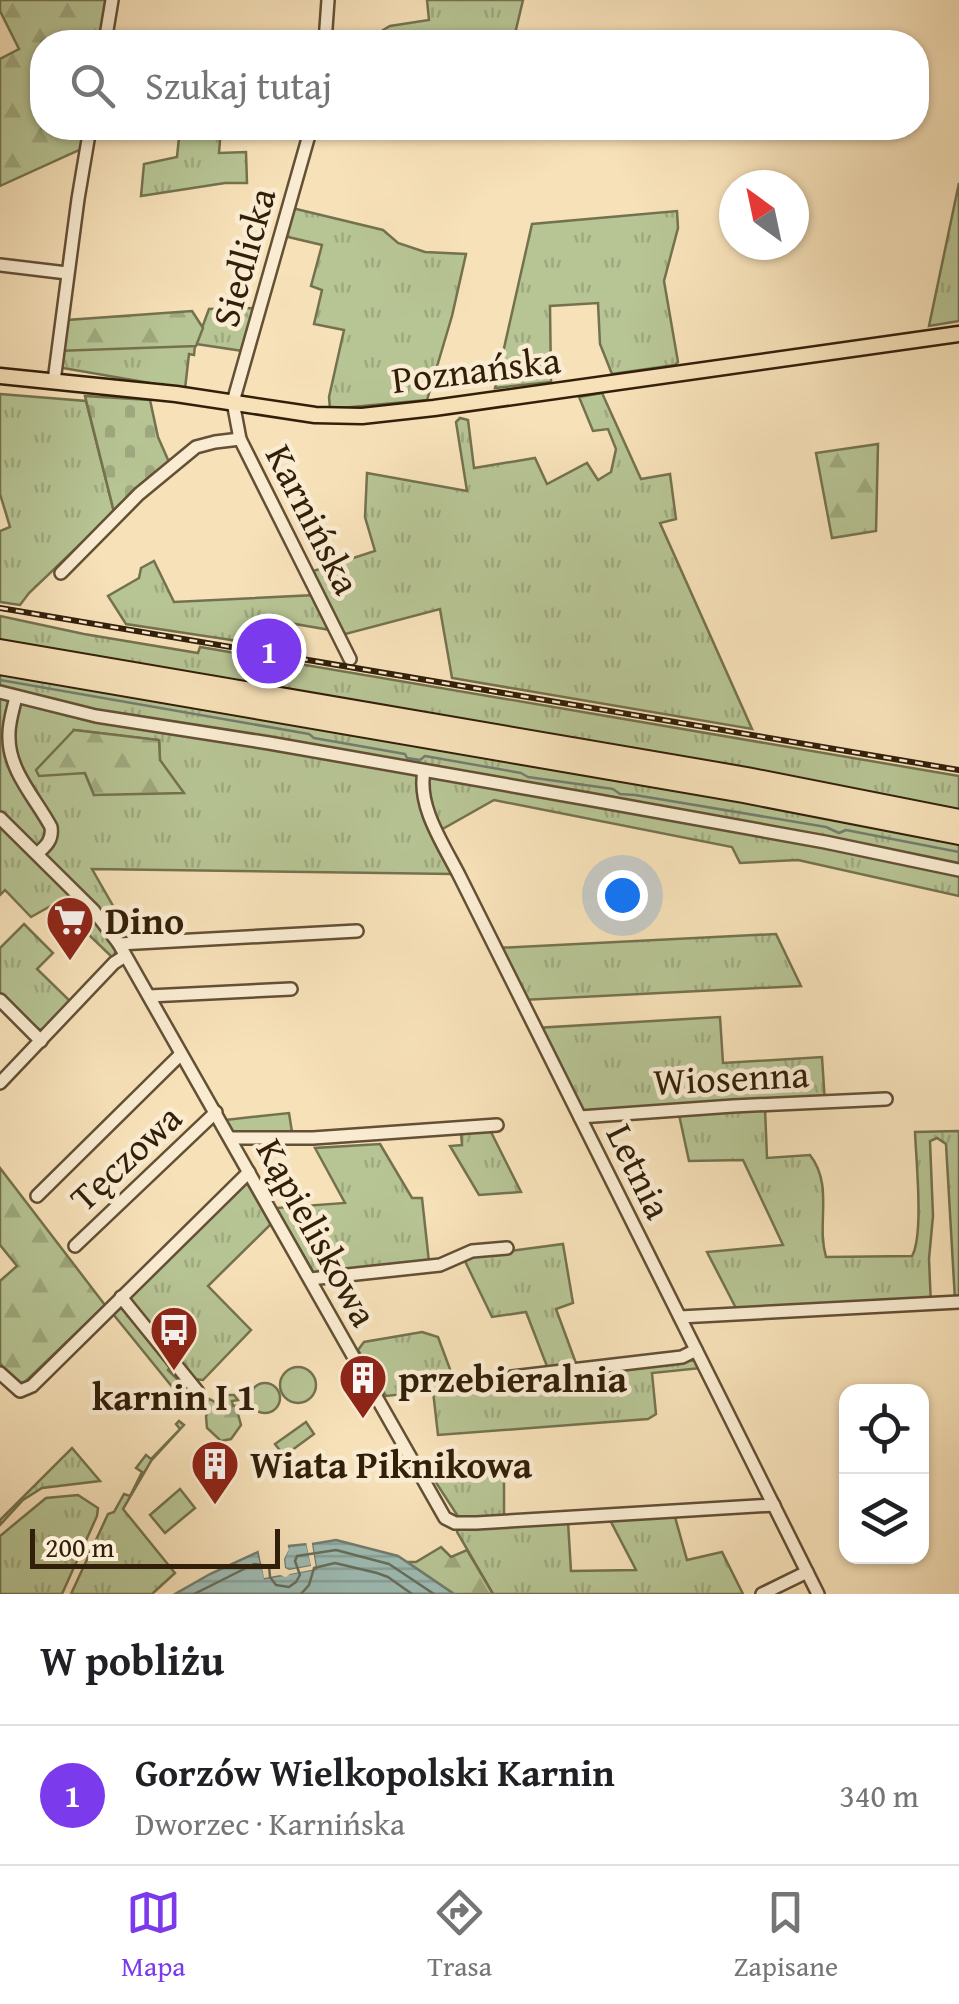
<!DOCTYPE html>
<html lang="pl">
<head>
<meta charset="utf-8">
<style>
	body { margin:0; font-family:"Gentium Book Plus",serif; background:#f2f2f2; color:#202124 }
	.controls { position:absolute; right:30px; bottom:30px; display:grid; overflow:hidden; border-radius:20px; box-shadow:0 2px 8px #0004 }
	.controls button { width:90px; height:90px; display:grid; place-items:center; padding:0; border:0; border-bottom:2px solid #e0e0e0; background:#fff; color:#202124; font:50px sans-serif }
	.compass { position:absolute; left:719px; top:170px; width:90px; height:90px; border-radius:50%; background:#fff; box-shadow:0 2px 8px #0004; rotate:327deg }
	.scale { position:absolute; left:30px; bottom:25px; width:250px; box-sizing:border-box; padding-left:10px; border:5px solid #321f09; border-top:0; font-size:28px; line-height:35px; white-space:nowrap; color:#321f09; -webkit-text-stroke:8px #faecd2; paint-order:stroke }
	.you { position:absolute; left:622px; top:895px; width:35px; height:35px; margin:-25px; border:8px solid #fff; border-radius:50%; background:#1a73e8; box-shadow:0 0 0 15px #1a73e833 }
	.badge { display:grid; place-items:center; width:65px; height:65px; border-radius:50%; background:#7c3aed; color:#fff; font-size:32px; font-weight:700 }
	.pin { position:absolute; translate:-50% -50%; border:5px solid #fff; box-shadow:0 2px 10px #0006 }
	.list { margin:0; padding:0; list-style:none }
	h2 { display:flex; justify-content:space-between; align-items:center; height:130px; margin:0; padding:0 40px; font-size:42px }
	h2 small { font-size:32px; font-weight:400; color:#757577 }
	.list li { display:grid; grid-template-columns:65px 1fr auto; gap:30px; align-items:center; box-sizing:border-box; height:140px; padding:0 40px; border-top:2px solid #e0e0e0 }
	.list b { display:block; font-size:38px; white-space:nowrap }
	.list p { margin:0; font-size:32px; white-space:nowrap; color:#757577 }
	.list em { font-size:32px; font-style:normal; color:#757577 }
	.icon { flex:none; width:55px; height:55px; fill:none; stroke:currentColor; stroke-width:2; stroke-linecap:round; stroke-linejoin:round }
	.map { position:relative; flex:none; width:959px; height:1594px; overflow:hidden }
	.search { position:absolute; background:#fff; box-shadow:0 2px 8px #0004; left:30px; right:30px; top:30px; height:110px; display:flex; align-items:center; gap:25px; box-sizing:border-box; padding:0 35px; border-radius:40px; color:#757577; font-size:38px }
	.sheet { height:270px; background:#fff }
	nav { display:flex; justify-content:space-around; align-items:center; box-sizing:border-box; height:140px; border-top:2px solid #e0e0e0; background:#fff; font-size:28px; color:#757577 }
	nav a { display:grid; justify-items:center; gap:5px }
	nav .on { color:#7c3aed }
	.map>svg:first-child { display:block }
	.grass { fill:url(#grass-tufts); stroke:#74724e; stroke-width:2.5; fill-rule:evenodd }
	.forest { fill:url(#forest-firs); stroke:#74724e; stroke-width:2.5 }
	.cemetery { fill:url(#cemetery-stones); stroke:#74724e; stroke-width:2.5 }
	.green { fill:#b7c494; stroke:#74724e; stroke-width:2.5 }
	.water { fill:url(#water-rules); stroke:#737d70; stroke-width:2.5 }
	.pier { fill:#f7e1b9 }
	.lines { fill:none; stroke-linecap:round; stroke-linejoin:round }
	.shore { stroke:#686e5e; stroke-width:2.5 }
	.stream { stroke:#737d70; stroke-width:2.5 }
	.minor-casing { stroke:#635035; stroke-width:16 }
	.major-casing { stroke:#321f09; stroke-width:19 }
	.highway-casing { stroke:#321f09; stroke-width:22 }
	.minor { stroke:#faecd2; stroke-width:11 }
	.major { stroke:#f7e1b9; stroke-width:14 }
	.highway { stroke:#f7e1b9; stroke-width:18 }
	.rail-casing { stroke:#321f09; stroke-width:6 }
	.rail { stroke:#faecd2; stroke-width:2.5; stroke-dasharray:8; stroke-linecap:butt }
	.labels { text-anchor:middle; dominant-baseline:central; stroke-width:9; stroke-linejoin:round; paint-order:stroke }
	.street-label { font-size:38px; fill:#321f09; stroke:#faecd2 }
	.poi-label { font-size:38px; font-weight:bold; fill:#321f09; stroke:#faecd2; text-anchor:start }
</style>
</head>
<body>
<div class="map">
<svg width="959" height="1594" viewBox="0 0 959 1594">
	<defs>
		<pattern id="grass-tufts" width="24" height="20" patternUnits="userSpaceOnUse" patternTransform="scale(2.5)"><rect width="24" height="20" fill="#b7c494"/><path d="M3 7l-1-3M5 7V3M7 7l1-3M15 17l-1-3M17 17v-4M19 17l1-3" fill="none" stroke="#9ea87e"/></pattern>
		<pattern id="forest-firs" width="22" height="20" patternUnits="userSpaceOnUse" patternTransform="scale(2.5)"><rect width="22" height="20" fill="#b7c494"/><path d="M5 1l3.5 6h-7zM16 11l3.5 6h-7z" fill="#9ea87e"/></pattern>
		<pattern id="cemetery-stones" width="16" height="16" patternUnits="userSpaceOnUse" patternTransform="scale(2.5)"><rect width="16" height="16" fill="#b7c494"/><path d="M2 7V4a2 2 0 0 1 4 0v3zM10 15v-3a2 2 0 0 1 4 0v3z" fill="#9ea87e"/></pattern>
		<pattern id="water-rules" width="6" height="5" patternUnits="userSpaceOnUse" patternTransform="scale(2.5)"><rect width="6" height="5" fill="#9ebcb4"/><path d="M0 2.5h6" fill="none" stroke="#89a199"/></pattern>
	</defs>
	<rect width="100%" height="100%" fill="#f7e1b9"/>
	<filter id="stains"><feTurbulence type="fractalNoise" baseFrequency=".002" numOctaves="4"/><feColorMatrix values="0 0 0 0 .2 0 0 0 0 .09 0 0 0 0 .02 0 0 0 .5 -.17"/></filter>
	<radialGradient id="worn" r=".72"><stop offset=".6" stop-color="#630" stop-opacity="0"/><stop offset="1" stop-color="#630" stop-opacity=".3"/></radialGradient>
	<g class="grass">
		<path d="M 427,0 L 523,0 L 513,42 L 386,42 L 383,30 L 390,26 L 429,20 Z"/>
		<path d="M 180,128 L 221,128 L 219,153 L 246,152 L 247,183 L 225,183 L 141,196 L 144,164 L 177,157 Z"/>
		<path d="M 959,183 L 959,321 L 929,326 Z"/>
		<path d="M 292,208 L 383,230 L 398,243 L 425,252 L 466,254 L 452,316 L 427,400 L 330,409 L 329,397 L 344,330 L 314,324 L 322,290 L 311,286 L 322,245 L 284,236 Z"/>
		<path d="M 677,211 L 678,228 L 664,281 L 678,362 L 675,365 L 612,374 L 600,344 L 598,303 L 550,306 L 551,382 L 495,388 L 532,224 Z"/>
		<path d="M 255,308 L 243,351 L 196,344 L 209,309 Z"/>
		<path d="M 195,345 L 194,355 L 189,354 L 185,389 L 57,367 L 59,350 Z"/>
		<path d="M 602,393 L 641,479 L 670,474 L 676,519 L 660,523 L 752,729 L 452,678 L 440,609 L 338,636 L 330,630 L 283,622 L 277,645 L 265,645 L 126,624 L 108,596 L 139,578 L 141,568 L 154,561 L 174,602 L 315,595 L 307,573 L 375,551 L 365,517 L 367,473 L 467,491 L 456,422 L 460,418 L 468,420 L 474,468 L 535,458 L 547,484 L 587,463 L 598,480 L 611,472 L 616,449 L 608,429 L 593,431 L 579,397 Z"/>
		<path d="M 0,394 L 86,401 L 114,512 L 29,593 L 20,605 L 0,602 L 0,531 L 10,527 L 0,494 Z"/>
		<path d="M 0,616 L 84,634 L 198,653 L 200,647 L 959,776 L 959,896 L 798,860 L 740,863 L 732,847 L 494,800 L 432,835 L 452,874 L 92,869 L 132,939 L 128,940 L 116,931 L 102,912 L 73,885 L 117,948 L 113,958 L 56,903 L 31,917 L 5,890 L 0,895 ZM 74,730 L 159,740 L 160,760 L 94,795 L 85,773 Z"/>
		<path d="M 24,924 L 53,953 L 37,969 L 70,1001 L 43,1030 L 34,1028 L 0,994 L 0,948 Z"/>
		<path d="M 776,934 L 801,986 L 522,1000 L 497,948 Z"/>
		<path d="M 720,1017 L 723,1063 L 822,1057 L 825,1103 L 765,1108 L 767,1158 L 810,1155 C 834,1186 816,1223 826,1257 L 912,1256 C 924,1235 916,1160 915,1132 L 959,1131 L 959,1300 L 955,1300 L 946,1144 L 937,1138 L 930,1141 L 933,1216 L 929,1259 L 931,1306 L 739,1314 L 707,1252 L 783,1245 L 743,1160 L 689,1161 L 678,1110 L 582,1119 L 536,1028 Z"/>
		<path d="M 289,1113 L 292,1132 L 238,1135 L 232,1132 L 225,1120 Z"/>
		<path d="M 490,1130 L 521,1192 L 479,1195 L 450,1146 L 462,1145 L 461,1132 Z"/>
		<path d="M 380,1144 L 412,1198 L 422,1198 L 429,1262 L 315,1275 L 276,1208 L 345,1203 L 315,1148 Z"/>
		<path d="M 247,1181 L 273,1222 L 208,1286 L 251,1330 L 203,1380 L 192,1379 L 133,1306 L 130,1299 L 131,1293 Z"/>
		<path d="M 563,1244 L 573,1303 L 556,1309 L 577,1366 L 548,1369 L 526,1312 L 492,1317 L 463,1257 Z"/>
		<path d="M 121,1307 L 152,1342 L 151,1344 L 170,1367 L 168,1370 L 177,1379 L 179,1377 L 188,1391 L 182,1399 L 113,1314 Z"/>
		<path d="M 422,1332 L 438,1337 L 457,1388 L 696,1360 L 701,1368 L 652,1373 L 656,1414 L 648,1419 L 438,1435 L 433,1391 L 386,1396 L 358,1350 L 364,1342 Z"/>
		<path d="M 179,1421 L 184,1425 L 151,1461 L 123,1509 L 175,1573 L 152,1594 L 71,1594 L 108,1514 L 114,1512 L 124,1494 L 130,1496 L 142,1472 L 136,1468 L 146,1455 L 151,1459 L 180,1429 L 176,1424 Z"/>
		<path d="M 72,1448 L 100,1481 L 42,1488 L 23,1500 L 0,1525 L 0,1520 Z"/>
		<path d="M 504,1474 L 504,1525 L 568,1522 L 571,1571 L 636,1570 L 610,1520 L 675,1517 L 687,1560 L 722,1552 L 743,1594 L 493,1594 L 457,1532 L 461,1521 L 433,1478 Z"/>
		<path d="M 78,1495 L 98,1508 L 97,1516 L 62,1594 L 0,1594 L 0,1536 L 46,1498 Z"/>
	</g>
	<g class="forest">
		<path d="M 0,0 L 112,0 L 105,42 L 42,42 L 42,128 L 89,128 L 86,147 L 0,186 L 0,59 L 19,49 L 0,11 Z"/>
		<path d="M 192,311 L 203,328 L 196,346 L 57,351 L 67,320 Z"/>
		<path d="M 878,444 L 876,531 L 832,538 L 816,453 Z"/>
		<path d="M 74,730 L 159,740 L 160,760 L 184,793 L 94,795 L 85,773 L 39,776 L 36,770 Z"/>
		<path d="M 0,1168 L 105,1305 L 25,1382 L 15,1383 L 0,1363 L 0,1281 L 17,1266 L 0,1245 Z"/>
		<path d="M 227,1395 L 234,1395 L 238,1400 L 232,1401 L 233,1406 L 242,1405 L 238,1414 L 241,1425 L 231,1439 L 221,1441 L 207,1428 L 206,1416 L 209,1411 L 205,1406 L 209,1399 L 215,1402 L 219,1412 L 225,1413 L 225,1405 L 221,1399 Z"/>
		<path d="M 441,1547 L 451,1557 L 467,1550 L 493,1594 L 454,1594 L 407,1562 L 416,1562 Z"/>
	</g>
	<path class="cemetery" d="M 85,396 L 150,400 L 158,437 L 169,462 L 114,512 Z"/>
	<g class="green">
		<circle cx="298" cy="1385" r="18"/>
		<circle cx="265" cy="1398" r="15"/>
		<path d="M 306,1422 L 314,1434 L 284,1456 L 275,1444 Z"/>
		<path d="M 180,1489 L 195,1508 L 165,1533 L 150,1515 Z"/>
	</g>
	<g class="water">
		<path d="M 336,1540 L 398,1556 L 454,1594 L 175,1594 L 210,1574 L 258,1552 L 265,1578 L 316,1569 L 312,1544 Z"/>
		<path d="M 307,1544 L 312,1566 L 289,1570 L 285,1568 L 284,1559 L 289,1546 Z"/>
	</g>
	<path class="pier" d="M 311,1538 L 316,1569 L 290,1574 L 286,1577 L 280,1575 L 264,1578 L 258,1548 L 275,1547 L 281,1553 L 282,1550 L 286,1549 L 284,1545 L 286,1543 L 289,1549 L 284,1559 L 285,1568 L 289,1570 L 311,1566 L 306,1542 Z"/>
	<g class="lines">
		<g class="shore">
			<path d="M 194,1594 L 254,1564 L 269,1566 L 270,1577 L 276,1585 L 289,1587 L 296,1582 L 300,1575 L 295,1561 L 297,1556 L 336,1550 L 389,1564 L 434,1594"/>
			<path d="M 301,1594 L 309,1585 L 314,1568 L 335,1563 L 377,1573 L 388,1577 L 412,1594"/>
		</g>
		<path class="stream" d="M 0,680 L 309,734 L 314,738 L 405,754 L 407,758 L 420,760 L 425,756 L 521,773 L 528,777 L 613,789 L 620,794 L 635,795 L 826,827 L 839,833 L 846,830 L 959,852"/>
		<g class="minor-casing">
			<g id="minor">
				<path d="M 105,42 L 112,0"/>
				<path d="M 325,42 L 328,0"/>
				<path d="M 311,128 L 233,402 L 240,439 L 350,659"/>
				<path d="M 0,265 L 67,273"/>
				<path d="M 54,381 L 78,199 L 90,128"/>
				<path d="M 61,573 L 139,494 L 196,447 L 215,442 L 240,439"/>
				<path d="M 0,692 L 96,716 L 269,743 L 593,800 L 825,842 L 959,870"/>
				<path d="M 16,697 C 13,710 8,724 9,738 C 9,771 36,799 51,827 C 53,840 46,846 37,854"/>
				<path d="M 424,771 C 417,807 444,845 460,877 L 818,1594"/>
				<path d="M 0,818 L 94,911 L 119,944 L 445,1518 L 455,1523 L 476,1523 L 774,1505"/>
				<path d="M 119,944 L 357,931"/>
				<path d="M 149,996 L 291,989"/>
				<path d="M 0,1000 L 41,1041"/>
				<path d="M 0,1083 L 114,963 L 125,956"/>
				<path d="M 580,1117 L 733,1106 L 886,1099"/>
				<path d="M 230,1138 L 313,1138 L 497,1125"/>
				<path d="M 37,1196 L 181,1054"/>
				<path d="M 75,1246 L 216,1112"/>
				<path d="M 310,1279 L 440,1265 L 472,1251 L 507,1248"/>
				<path d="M 121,1297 L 198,1392"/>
				<path d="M 680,1317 L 959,1302"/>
				<path d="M 0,1373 L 20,1391 L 32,1386 L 249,1172"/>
				<path d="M 512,1377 L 682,1357 L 696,1350"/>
				<path d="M 762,1594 L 807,1572"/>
			</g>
		</g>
		<g class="major-casing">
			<path id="major" d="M 0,376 L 176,394 L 315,415 L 362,416 L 434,408 L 959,334"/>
		</g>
		<g class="highway-casing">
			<g id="highway">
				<path d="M 0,649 L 747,777 L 959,819"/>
				<path d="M 0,665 L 743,793 L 959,835"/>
			</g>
		</g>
		<use href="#minor" class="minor"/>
		<use href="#major" class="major"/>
		<use href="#highway" class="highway"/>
		<g class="rail-casing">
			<path id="rail" d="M 0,608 L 959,770"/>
		</g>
		<use href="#rail" class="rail"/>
	</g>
	<defs>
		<g id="supermarket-pin" transform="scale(2.5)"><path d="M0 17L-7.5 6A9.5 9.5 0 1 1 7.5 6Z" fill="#8f2418" stroke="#faecd2"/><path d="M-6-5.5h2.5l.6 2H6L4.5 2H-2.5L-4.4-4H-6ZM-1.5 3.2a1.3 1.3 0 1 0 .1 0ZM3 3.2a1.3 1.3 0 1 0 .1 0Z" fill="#fff"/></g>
		<g id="bus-pin" transform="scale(2.5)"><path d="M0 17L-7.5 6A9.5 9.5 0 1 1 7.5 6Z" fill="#8f2418" stroke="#faecd2"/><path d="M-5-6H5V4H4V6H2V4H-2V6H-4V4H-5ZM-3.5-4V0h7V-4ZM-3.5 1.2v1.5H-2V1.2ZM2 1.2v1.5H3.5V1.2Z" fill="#fff"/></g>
		<g id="building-pin" transform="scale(2.5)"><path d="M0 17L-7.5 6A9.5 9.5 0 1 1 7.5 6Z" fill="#8f2418" stroke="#faecd2"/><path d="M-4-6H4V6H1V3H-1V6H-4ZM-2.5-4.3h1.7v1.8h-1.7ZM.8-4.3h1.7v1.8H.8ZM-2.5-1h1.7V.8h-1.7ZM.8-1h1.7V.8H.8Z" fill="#fff"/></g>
	</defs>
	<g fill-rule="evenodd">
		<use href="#supermarket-pin" x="70" y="920"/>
		<use href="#bus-pin" x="174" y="1330"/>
		<use href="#building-pin" x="363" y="1378"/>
		<use href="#building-pin" x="215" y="1464"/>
	</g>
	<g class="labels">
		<g class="street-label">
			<text transform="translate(243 257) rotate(-74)">Siedlicka</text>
			<text transform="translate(476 369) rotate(-7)">Poznańska</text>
			<text transform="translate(314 519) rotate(63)">Karnińska</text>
			<text transform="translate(731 1077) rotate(-3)">Wiosenna</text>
			<text transform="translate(125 1157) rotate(-43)">Tęczowa</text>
			<text transform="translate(640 1171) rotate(64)">Letnia</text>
			<text transform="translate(318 1232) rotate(61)">Kąpieliskowa</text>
		</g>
		<g class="poi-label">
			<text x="105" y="920">Dino</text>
			<text x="398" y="1378">przebieralnia</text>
			<text x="174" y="1396" text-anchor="middle">karnin I 1</text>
			<text x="250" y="1464">Wiata Piknikowa</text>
		</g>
	</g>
	<rect width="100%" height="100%" filter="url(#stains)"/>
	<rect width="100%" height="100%" fill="url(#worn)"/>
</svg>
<div class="controls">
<button><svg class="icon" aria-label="locate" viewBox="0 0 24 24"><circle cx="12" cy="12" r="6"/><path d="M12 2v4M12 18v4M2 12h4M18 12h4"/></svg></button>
<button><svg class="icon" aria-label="layers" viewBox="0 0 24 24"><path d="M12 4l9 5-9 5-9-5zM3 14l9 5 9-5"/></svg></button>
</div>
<svg class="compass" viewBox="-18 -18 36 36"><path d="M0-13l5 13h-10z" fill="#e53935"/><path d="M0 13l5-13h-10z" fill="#757577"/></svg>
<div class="scale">200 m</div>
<div class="you"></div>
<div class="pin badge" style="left:269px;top:651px">1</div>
<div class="search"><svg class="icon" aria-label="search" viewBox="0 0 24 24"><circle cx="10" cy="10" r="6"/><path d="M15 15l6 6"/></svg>Szukaj tutaj</div>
</div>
<section class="sheet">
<h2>W pobliżu<small></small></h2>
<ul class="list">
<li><span class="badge">1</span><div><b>Gorzów Wielkopolski Karnin</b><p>Dworzec · Karnińska</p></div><em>340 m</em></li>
</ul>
</section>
<nav>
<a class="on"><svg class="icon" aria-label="map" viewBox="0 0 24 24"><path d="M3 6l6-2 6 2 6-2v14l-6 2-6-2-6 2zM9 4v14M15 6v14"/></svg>Mapa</a>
<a><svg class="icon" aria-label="directions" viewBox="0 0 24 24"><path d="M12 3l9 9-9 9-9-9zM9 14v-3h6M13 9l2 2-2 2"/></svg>Trasa</a>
<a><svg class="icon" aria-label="saved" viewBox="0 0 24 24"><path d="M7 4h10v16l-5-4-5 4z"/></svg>Zapisane</a>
</nav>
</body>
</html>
